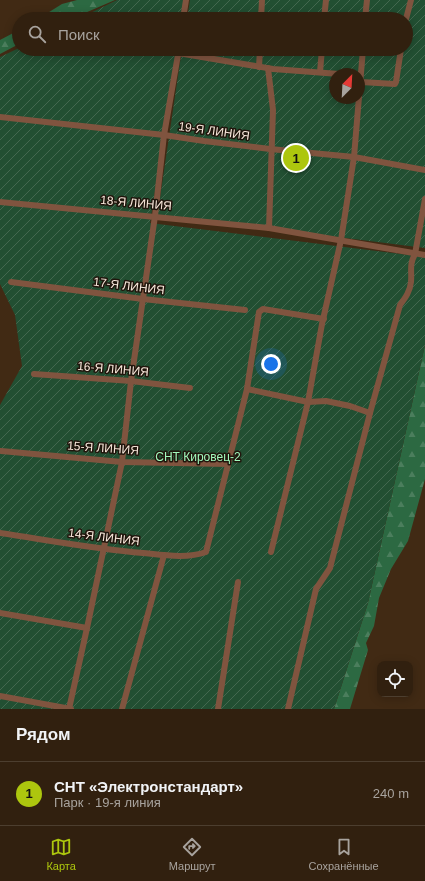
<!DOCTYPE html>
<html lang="ru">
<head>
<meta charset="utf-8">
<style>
	body { margin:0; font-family:Arial,sans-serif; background:#3d2d1d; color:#f1f3f6 }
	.controls { position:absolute; right:12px; bottom:12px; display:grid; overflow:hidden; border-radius:8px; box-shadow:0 2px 10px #0003 }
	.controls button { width:36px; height:36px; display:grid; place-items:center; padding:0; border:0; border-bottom:1px solid #4c3e2f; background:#31200f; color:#f1f3f6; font:20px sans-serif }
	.compass { position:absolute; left:329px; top:68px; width:36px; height:36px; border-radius:50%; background:#31200f; box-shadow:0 2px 10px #0003; rotate:24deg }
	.you { position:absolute; left:271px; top:364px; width:14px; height:14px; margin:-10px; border:3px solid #fff; border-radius:50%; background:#1a73e8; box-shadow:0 0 0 6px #1a73e833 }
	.badge { display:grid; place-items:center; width:26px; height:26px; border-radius:50%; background:#adc60e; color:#111; font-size:13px; font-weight:700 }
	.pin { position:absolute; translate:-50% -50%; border:2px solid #fff; box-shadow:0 1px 4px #0006 }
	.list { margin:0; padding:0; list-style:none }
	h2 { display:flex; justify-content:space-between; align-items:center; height:52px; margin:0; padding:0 16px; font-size:17px }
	h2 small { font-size:13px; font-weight:400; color:#a8a39e }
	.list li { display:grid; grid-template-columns:26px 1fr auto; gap:12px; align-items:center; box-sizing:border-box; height:64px; padding:0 16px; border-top:1px solid #4c3e2f }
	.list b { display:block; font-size:15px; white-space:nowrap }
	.list p { margin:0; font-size:13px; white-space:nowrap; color:#a8a39e }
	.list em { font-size:13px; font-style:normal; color:#a8a39e }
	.icon { flex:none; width:22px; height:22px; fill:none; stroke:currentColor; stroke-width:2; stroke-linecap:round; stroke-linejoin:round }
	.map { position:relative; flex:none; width:425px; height:709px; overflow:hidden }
	.search { position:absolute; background:#31200f; box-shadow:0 2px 10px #0003; left:12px; right:12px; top:12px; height:44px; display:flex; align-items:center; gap:10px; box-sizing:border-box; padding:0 14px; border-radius:22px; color:#a8a39e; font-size:15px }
	.sheet { height:116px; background:#31200f }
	nav { display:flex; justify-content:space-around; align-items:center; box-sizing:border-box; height:56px; border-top:1px solid #4c3e2f; background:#31200f; font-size:11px; color:#a8a39e }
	nav a { display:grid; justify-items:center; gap:2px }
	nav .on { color:#adc60e }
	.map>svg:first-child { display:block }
	.forest { fill:url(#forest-firs) }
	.garden { fill:url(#garden-furrows); fill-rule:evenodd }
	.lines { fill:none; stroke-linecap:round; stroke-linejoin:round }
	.street { stroke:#80543f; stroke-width:6 }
	.labels { text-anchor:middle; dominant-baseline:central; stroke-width:3; stroke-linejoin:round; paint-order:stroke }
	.street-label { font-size:12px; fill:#f8e8db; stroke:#20150c }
	.park-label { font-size:12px; fill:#a1f9bc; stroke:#20150c }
</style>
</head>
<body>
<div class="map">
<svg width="425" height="709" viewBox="0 0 425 709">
	<defs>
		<pattern id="forest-firs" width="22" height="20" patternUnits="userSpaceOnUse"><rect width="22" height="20" fill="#2c6942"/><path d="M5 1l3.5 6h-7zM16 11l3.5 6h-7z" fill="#4b7e5d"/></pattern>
		<pattern id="garden-furrows" width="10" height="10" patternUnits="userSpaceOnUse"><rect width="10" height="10" fill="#224f32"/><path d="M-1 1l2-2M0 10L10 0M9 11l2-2" fill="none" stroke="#43684f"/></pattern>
	</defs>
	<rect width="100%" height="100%" fill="#412a14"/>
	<g class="forest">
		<path d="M 77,0 L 115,0 L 71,19 L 38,19 L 62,4 Z"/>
		<path d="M 19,30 L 19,44 L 0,54 L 0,40 Z"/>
		<path d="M 425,345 L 425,479 L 408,541 L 391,569 L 379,598 L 374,626 L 366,643 L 368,650 L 350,709 L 334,709 L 368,603 Z"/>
	</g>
	<g class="garden">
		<path d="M 117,0 L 184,0 L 182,19 L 78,19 Z"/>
		<path d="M 190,0 L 425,0 L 425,248 L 274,229 L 157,218 L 182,49 L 406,49 L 406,19 L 187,19 ZM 335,74 L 359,74 L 359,98 L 335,98 Z"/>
		<path d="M 19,48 L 19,49 L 177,49 L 150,223 L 425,257 L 425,345 L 368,603 L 334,709 L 0,709 L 0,405 L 22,366 L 15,315 L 0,284 L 0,57 Z"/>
	</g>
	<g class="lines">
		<g class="street">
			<path d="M 183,19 L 186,0"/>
			<path d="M 261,19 L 262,0"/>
			<path d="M 324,19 L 326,0"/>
			<path d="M 365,19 L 367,0"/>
			<path d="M 406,19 L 411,0"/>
			<path d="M 137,49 L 178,53 L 273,69 L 339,74"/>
			<path d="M 259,67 L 260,49"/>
			<path d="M 268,68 L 273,110 L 269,228"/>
			<path d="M 320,72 L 322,49"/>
			<path d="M 361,82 L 395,84 L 396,82 L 401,49"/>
			<path d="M 0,117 L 164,135 L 204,141 L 270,149 L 354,157 L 425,170"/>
			<path d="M 0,202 L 269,228 L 425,255"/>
			<path d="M 11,282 L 143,299 L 245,310"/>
			<path d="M 34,374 L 131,381 L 190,388"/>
			<path d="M 247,389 L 308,402 L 326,401 L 350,406 L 370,413"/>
			<path d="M 1,451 L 122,462 L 228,464"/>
			<path d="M 0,533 C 47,540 95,549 143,553 C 163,555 187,559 206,552 L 247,389 L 259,312 L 263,309 L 324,319"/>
			<path d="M 271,552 L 308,402 L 322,324 L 341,240 L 354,157 L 363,49"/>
			<path d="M 0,613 L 87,628"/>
			<path d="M 0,696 L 71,709"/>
			<path d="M 69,709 L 87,628 L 122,462 L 131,381 L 155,216 L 164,135 L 179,49"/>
			<path d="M 122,709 L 164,555"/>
			<path d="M 218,709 L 238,582"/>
			<path d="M 288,709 L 316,589 L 330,568 L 370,413 L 400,305 C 406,297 410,291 411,282 C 412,270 409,265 415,254 L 425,199"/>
		</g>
	</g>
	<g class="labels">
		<g class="street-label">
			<text transform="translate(214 131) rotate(8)">19-Я ЛИНИЯ</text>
			<text transform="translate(136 203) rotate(5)">18-Я ЛИНИЯ</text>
			<text transform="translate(129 286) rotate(7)">17-Я ЛИНИЯ</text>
			<text transform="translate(113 369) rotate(5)">16-Я ЛИНИЯ</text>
			<text transform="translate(103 448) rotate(4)">15-Я ЛИНИЯ</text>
			<text transform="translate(104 537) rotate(7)">14-Я ЛИНИЯ</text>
		</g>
		<g class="park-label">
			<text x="198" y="457">СНТ Кировец-2</text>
		</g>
	</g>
</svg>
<div class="controls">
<button><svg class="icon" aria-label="locate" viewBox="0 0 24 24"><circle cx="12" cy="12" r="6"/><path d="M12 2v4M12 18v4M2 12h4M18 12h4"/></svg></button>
</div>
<svg class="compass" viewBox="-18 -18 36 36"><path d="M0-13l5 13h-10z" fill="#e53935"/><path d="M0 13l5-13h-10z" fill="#a8a39e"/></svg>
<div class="you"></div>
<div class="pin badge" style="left:296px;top:158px">1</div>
<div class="search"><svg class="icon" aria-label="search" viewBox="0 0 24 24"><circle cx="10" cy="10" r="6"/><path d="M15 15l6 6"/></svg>Поиск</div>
</div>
<section class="sheet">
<h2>Рядом<small></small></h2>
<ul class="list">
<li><span class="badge">1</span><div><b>СНТ «Электронстандарт»</b><p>Парк · 19-я линия</p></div><em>240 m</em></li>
</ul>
</section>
<nav>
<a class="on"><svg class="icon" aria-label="map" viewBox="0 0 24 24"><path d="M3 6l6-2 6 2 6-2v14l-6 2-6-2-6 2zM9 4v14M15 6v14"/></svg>Карта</a>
<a><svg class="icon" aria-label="directions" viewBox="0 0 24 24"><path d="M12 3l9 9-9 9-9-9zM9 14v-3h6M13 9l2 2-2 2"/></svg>Маршрут</a>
<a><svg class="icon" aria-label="saved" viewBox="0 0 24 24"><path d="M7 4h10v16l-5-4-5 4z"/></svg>Сохранённые</a>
</nav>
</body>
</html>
